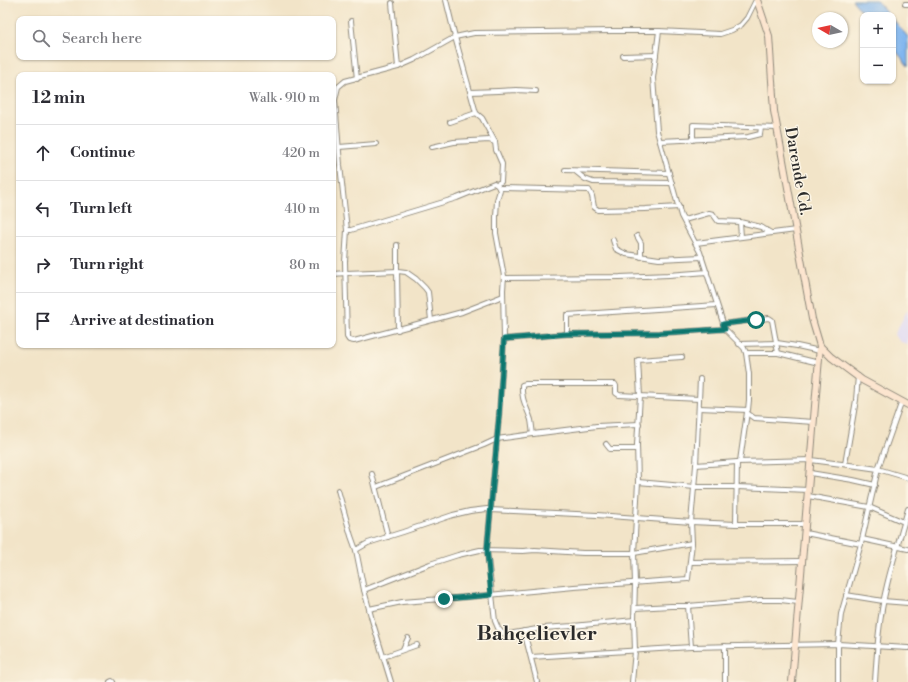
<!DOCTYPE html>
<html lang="en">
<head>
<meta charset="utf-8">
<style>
	body { margin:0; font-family:"Libre Bodoni",serif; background:#f2f2f3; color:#2b2b33 }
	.controls { position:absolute; right:12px; top:12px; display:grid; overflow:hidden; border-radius:8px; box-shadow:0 1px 3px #0004 }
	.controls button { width:36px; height:36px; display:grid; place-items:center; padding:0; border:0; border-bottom:1px solid #e1e1e2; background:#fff; color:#2b2b33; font:20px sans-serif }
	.compass { position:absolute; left:812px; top:12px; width:36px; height:36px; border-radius:50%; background:#fff; box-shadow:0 1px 3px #0004; rotate:279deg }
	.stop { position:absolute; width:12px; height:12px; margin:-9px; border:3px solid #0f766e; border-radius:50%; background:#fff }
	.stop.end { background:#0f766e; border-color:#fff; box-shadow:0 1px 4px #0008 }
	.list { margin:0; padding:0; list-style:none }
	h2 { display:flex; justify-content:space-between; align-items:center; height:52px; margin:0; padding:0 16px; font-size:17px }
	h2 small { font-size:13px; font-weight:400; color:#7c7c81 }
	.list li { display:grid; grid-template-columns:26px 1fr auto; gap:12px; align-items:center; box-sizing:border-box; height:56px; padding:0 16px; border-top:1px solid #e1e1e2 }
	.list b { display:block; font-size:15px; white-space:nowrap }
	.list em { font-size:13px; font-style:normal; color:#7c7c81 }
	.icon { flex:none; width:22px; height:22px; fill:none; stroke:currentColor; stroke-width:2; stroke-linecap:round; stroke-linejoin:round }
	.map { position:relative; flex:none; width:908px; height:682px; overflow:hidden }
	.search { position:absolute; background:#fff; box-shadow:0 1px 3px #0004; left:16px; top:16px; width:320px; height:44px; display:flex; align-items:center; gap:10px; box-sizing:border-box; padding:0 14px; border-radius:8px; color:#7c7c81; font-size:15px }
	.panel { position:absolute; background:#fff; box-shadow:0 1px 3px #0004; left:16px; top:72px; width:320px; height:276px; border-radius:8px }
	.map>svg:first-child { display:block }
	.built { fill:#dad6f7 }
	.water { fill:#81b6ef; stroke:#56708d }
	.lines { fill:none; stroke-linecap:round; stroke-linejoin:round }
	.street-casing { stroke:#8e887a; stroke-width:6 }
	.secondary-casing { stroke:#8e887a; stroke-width:8 }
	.street { stroke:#fff; stroke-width:4 }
	.secondary { stroke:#fce5cf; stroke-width:6 }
	.route { stroke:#0f766e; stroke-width:5 }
	.labels { text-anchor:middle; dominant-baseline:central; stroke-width:3; stroke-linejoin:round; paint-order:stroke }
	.street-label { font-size:16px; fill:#2b2b2b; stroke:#fcf5e5 }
	.district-label { font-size:20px; font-weight:bold; fill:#2b2b2b; stroke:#fcf5e5 }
</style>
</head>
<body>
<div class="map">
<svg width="908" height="682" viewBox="0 0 908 682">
	<rect width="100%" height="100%" fill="#fcf5e5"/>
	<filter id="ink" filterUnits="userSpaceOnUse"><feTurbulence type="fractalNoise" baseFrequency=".025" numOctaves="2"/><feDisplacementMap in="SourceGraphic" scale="8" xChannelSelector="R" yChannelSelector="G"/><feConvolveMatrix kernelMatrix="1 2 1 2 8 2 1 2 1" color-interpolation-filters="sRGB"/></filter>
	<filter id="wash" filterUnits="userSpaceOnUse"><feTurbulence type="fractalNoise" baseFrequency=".012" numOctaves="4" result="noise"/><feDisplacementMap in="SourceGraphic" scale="16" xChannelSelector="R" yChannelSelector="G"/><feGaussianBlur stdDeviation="0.9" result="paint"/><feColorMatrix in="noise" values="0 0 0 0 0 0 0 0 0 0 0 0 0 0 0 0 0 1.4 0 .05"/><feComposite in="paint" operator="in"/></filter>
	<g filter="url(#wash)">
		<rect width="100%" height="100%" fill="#f2e4c8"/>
		<path class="built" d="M 908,309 L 908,344 L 901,342 L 894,335 Z"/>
		<g class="water">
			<path d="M 852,0 L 876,0 L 889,15 L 865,15 Z"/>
			<path d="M 893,19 L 908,37 L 908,66 L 893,47 Z"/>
		</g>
	</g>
	<g filter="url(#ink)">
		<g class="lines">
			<g class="street-casing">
				<g id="street">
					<path d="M 446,0 L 455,37 L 476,113 L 482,118 L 495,142 L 496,150 L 502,164 L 501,182 L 496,184"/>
					<path d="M 392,3 L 398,67"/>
					<path d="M 905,4 L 908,4"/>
					<path d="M 351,21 L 357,79"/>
					<path d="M 659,31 L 653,78 L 657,131 L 681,216 L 700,252 L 725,329 L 744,348 L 746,353 L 749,374 L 749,400 L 748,410 L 699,408"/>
					<path d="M 623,56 L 656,55"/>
					<path d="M 470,92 L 498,91 L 516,90 L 536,91"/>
					<path d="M 450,122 L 476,113"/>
					<path d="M 693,140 L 693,125 L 777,128"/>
					<path d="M 660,141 L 748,137 L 760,134 L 761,128"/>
					<path d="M 339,147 L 376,144"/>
					<path d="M 432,147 L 454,142 L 489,140 L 495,142"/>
					<path d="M 565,170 L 669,173"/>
					<path d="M 575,171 L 585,179 L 593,182 L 672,183"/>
					<path d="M 499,188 L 589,190 L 592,196 L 594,207 L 598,210 L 645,209 L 679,207"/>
					<path d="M 684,220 L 709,213 L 713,214 L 718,221 L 740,222 L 741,237"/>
					<path d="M 740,222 L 761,227 L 771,233"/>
					<path d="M 347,230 L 351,230 L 364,226 L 457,198 L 494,183 C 496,184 499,187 500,190 L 497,200 L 496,217 L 496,233 L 504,276 L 503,290 L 504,339 L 499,416 L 487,550 L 495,621 L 498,628 L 502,633 L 508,634 L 543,628 L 573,626 L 634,620"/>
					<path d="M 637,236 L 641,243 L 641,257"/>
					<path d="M 613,240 L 616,249 L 626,254 L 659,259 L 702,257"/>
					<path d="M 696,243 L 796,230"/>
					<path d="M 397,245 L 397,271 L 398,330"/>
					<path d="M 333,274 L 346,273 L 398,271 L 406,272 L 416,279 L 425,288 L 428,292 L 431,320"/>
					<path d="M 504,278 L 620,277 L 669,275 L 707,272"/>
					<path d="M 503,296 L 462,312 L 354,341 L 349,340 L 347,337 L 345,262 L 347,230 L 340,165 L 335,100 L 338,87 L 345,81 L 398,67 L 414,60 L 455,37 L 474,33 L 612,31 L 659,31 L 720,34 L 732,30 L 741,25 L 747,18 L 756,0"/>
					<path d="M 723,324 L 769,318 L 772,320 L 778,353"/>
					<path d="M 567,334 L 567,315 L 717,305"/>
					<path d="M 504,339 L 567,334 L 660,333 L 725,329"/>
					<path d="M 739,344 L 777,343 L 797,346 L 820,351"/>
					<path d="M 746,353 L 778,353 L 819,363"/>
					<path d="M 747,413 L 754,418 L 814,422"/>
					<path d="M 533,434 C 532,429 532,425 531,420 C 527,407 521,400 522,385 L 526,384 L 615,384 L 616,386 L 616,393 L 619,395 L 699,399"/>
					<path d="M 606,444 L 610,449 L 637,449"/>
					<path d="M 740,461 L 747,412"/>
					<path d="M 845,464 L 856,400 L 858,376"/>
					<path d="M 696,465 L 737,462 L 811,460 L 857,466 L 878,469 L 908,478"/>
					<path d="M 810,473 L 853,480 L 875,485"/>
					<path d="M 372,474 L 388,537"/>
					<path d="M 638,482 L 695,487 L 737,487 L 808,490"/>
					<path d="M 376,487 L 484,445 L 497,439 L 533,434 L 597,426 L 639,424"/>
					<path d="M 338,490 L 351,536 L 356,550"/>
					<path d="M 808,496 L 869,507 L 904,522"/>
					<path d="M 736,524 L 737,462"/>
					<path d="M 805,533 L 861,544"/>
					<path d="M 862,539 L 908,549"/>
					<path d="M 690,562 L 802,561"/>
					<path d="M 364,590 L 430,564 L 458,555 L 480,550 L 523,551 L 535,550 L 583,553 L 634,553 L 692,543"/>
					<path d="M 846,595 L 883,601 L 908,603"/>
					<path d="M 688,606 L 691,647"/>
					<path d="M 635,608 L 671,606 L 688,606 L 760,600 L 780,600 L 798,602"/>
					<path d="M 369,609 L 402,602 L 468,597 L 574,587 L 688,579 L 692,543 L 691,522 L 696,465 L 700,379"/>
					<path d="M 524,631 L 537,682"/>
					<path d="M 725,646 L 725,682"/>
					<path d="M 403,649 L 408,638"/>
					<path d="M 383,657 L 417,645"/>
					<path d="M 531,657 L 691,647 L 738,646 L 838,644 L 908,648"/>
					<path d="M 110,682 L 112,681 L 113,682"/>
					<path d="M 391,682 L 372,620 L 364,590 L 356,550 L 368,543 L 403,532 L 453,515 L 470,511 L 487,509 L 490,510 L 597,515 L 691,522 L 736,524 L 805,524"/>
					<path d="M 632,682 L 635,651 L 634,620 L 635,583 L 634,553 L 638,482 L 637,444 L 640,396 L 638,360 L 682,357"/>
					<path d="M 838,682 L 838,644 L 841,614 L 861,544 L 878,469 L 902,401"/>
					<path d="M 875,682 C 877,649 879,617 887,585 C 893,560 901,534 908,509"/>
				</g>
			</g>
			<g class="secondary-casing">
				<g id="secondary">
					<path d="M 757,0 L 769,36 L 774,111 L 812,319 L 820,346 L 792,682"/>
					<path d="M 820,346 L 831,357 L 862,380 L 908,405"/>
				</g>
			</g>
			<use href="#street" class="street"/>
			<use href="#secondary" class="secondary"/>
		</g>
	</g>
	<g class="lines" filter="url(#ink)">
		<path class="route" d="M 444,599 L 491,595 L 487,550 L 499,416 L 504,339 L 567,334 L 660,333 L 725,329 L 723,324 L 756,320"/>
	</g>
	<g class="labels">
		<g class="street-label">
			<text transform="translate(798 171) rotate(80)">Darende Cd.</text>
		</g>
		<g class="district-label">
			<text x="537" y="634">Bahçelievler</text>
		</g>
	</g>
</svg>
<div class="controls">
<button>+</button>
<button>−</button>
</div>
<svg class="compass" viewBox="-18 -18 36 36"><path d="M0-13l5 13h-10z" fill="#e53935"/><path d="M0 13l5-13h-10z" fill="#7c7c81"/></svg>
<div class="stop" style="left:756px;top:320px"></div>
<div class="stop end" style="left:444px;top:599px"></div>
<div class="search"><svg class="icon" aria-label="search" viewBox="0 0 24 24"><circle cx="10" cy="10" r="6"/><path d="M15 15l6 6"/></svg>Search here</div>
<section class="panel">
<h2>12 min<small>Walk · 910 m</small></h2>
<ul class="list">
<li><svg class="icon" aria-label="ahead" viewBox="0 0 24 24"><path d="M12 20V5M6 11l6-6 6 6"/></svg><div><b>Continue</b></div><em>420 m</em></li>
<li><svg class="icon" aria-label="left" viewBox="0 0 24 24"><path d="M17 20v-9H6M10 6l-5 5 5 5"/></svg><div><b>Turn left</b></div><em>410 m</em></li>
<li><svg class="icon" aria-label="right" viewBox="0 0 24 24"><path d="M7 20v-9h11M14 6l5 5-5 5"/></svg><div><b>Turn right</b></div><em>80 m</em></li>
<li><svg class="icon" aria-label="arrive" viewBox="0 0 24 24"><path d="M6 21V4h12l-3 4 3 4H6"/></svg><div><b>Arrive at destination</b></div></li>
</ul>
</section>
</div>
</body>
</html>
